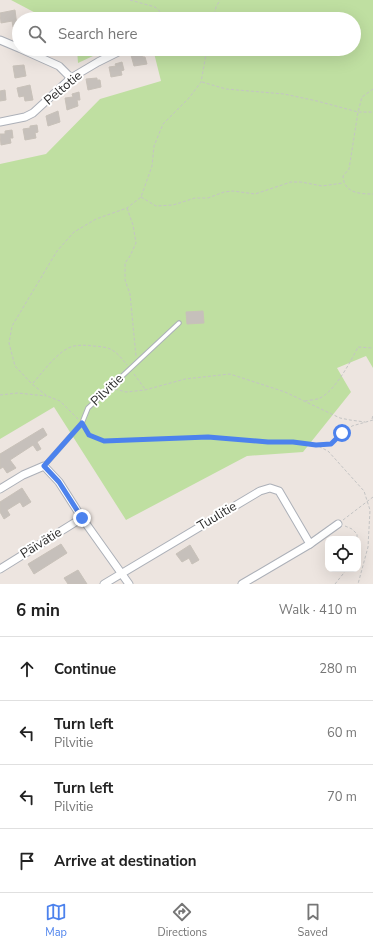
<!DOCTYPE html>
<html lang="en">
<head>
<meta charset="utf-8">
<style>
	body { margin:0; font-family:"Nunito Sans",sans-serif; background:#f6f6f6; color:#222 }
	.controls { position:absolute; right:12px; bottom:12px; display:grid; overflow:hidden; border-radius:8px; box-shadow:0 4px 16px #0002 }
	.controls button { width:36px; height:36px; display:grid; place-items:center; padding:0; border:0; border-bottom:1px solid #e0e0e0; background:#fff; color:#222; font:20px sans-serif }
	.stop { position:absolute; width:12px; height:12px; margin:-9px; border:3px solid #4c82ed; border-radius:50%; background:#fff }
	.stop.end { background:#4c82ed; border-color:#fff; box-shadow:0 1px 4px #0008 }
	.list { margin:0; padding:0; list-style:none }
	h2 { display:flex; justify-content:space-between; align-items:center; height:52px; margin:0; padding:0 16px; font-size:17px }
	h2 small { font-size:13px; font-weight:400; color:#767676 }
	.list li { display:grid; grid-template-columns:26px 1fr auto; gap:12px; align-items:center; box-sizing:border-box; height:64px; padding:0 16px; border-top:1px solid #e0e0e0 }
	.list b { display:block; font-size:15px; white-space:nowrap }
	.list p { margin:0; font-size:13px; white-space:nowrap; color:#767676 }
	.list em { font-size:13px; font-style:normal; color:#767676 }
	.icon { flex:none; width:22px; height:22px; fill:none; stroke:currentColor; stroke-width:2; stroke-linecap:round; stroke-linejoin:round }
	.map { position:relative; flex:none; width:373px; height:584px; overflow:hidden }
	.search { position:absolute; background:#fff; box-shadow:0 4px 16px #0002; left:12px; right:12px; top:12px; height:44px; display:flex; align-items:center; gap:10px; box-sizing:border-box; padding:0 14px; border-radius:22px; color:#767676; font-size:15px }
	.sheet { height:308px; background:#fff }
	nav { display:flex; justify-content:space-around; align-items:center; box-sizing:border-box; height:56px; border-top:1px solid #e0e0e0; background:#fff; font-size:11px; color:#767676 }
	nav a { display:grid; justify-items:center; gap:2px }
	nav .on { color:#4c82ed }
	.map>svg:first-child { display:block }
	.green { fill:#bfdfa1 }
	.building { fill:#c6c0bb; stroke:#c8c1b9 }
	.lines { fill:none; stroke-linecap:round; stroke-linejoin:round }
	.lane-casing { stroke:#acb0b8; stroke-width:5.5 }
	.street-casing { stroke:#acb0b8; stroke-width:9 }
	.path { stroke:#c4c4c4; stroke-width:1; stroke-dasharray:3 2; stroke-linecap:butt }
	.lane { stroke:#fff; stroke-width:3.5 }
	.street { stroke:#fff; stroke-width:7 }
	.route { stroke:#4c82ed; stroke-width:5 }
	.labels { text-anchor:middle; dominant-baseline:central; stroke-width:4; stroke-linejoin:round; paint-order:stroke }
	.street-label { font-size:13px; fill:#2c2c2c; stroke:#fff }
</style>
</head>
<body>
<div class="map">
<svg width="373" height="584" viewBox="0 0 373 584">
	<rect width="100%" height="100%" fill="#ede5e0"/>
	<g class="green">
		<path d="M 11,0 L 373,0 L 373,368 L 366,356 L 337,368 L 351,392 L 303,452 L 247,456 L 126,520 L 54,407 L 0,439 L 0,164 L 46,154 L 100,99 L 161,81 L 153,49 L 354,49 L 354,19 L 47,19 Z"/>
		<path d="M 77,49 L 108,49 L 78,63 Z"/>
	</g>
	<g class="building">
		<path d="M 15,10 L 17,26 L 13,27 L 12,21 L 1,23 L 0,13 Z"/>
		<path d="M 138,54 L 138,56 L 142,55 L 143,57 L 145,57 L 147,64 L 134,66 L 131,55 Z"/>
		<path d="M 122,62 L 124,70 L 121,71 L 122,75 L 111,77 L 109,67 L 116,66 L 115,64 Z"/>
		<path d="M 24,65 L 26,76 L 15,78 L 13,66 Z"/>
		<path d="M 97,78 L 97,80 L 100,80 L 101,87 L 88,90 L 86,79 Z"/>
		<path d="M 30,85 L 33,100 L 25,101 L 24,96 L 19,97 L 17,88 Z"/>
		<path d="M 5,90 L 6,100 L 0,101 L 0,91 Z"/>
		<path d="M 79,92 L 80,100 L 77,100 L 78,106 L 67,110 L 65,98 L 73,97 L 72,94 Z"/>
		<path d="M 58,111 L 60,122 L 48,126 L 46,116 Z"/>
		<path d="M 37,125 L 38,132 L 35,133 L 36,138 L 25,140 L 23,129 L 30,128 L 30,126 Z"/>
		<path d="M 12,130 L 13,138 L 10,138 L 11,143 L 1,145 L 0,134 L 5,134 L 5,131 Z"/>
		<path d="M 203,311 L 204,323 L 187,324 L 186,312 Z"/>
		<path d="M 43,428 L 47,435 L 37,442 L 41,449 L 37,451 L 33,445 L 10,460 L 16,468 L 7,473 L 3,467 L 0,469 L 0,454 Z"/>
		<path d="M 22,488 L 31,502 L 23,507 L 20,502 L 7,510 L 10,515 L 4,519 L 0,512 L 0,502 Z"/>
		<path d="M 61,544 L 67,553 L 34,574 L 28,564 Z"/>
		<path d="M 190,545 L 199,560 L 192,564 L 189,558 L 182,562 L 176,554 Z"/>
		<path d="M 78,570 L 87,584 L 68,584 L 64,578 Z"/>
	</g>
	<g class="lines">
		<g class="lane-casing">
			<path id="lane" d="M 44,466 L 82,423 L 88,408 L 179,323"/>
		</g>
		<g class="street-casing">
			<g id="street">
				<path d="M 0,40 L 19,48"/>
				<path d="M 21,49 L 59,66 L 71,78"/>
				<path d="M 0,122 L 25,117 L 33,113 L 71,78 L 98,62 L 124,49"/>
				<path d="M 0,489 L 23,475 L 44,466 L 59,482 L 82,518 L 129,584"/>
				<path d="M 0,569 L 82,518"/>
				<path d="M 104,584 L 260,491 L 270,488 L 279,491 L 310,544"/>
				<path d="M 242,584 L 310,544 L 338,524"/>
			</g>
		</g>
		<g class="path">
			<path d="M 130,0 L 155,7 L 168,19"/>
			<path d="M 213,19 L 216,7 L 220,0"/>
			<path d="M 202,82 L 226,89 L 284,94 L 317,101 L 358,112 L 373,112"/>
			<path d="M 373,89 L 362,97 L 358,112 L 349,169 L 343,176 C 344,193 359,194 373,194"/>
			<path d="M 141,197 L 156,206 L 173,205 L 195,198 L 208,198 L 224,192 L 233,191 L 255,194 L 291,182 L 301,182 L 322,186 L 343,183"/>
			<path d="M 127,208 L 133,225 L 136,243 L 130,256 L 125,263 L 125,280 L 130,294 L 136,356"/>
			<path d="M 134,374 L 145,389"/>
			<path d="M 33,383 C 43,372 59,349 74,346 C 81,345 87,345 93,346 C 112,347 115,350 127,365"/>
			<path d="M 115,389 L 126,392 L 145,390 L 185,379 L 230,374 L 285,392 L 340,418 L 350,420 L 365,422"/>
			<path d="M 0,395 L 18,393 L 46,396"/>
			<path d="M 305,401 C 309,400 316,400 320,398 C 335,391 351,361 358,347 L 373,348"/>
			<path d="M 78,419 L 60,401 L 47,396 L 32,384 L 15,366 L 9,343 L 12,326 L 57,251 L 74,232 L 96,219 L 127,208 L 141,197 L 152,166 L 154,146 L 163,124 L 189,98 L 201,82 L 207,49"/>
			<path d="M 372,419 L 373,415"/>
			<path d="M 85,428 L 89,435 L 103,441 L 208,437 L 268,442 L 293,442 L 316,445 L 328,451 L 364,491 L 370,510 L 368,547 L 358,584"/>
			<path d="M 317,445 L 331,443 L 352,426 L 373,420"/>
			<path d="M 343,520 L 373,497"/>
			<path d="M 345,526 L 352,529 L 357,534 L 357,539"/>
			<path d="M 335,584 L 347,569"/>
		</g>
		<use href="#lane" class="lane"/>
		<use href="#street" class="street"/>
	</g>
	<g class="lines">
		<path class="route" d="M 82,518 L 59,482 L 44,466 L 82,423 L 89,435 L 104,441 L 208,437 L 268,442 L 293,442 L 316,445 L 331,444 L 342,433"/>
	</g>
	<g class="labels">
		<g class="street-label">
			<text transform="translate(63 88) rotate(-40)">Peltotie</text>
			<text transform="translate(107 390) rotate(-44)">Pilvitie</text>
			<text transform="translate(217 516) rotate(-31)">Tuulitie</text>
			<text transform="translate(41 543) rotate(-32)">Päivätie</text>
		</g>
	</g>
</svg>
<div class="controls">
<button><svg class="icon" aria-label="locate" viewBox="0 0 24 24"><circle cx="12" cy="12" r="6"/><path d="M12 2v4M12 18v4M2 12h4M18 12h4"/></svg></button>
</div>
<div class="stop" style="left:342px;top:433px"></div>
<div class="stop end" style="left:82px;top:518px"></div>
<div class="search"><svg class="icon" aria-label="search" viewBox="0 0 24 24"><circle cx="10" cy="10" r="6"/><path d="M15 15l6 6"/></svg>Search here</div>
</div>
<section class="sheet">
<h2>6 min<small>Walk · 410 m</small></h2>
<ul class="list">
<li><svg class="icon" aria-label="ahead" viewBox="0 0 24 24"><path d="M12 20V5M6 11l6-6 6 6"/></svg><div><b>Continue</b></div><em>280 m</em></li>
<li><svg class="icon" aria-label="left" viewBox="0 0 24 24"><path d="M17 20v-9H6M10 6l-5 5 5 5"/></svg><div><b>Turn left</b><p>Pilvitie</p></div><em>60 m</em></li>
<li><svg class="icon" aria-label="left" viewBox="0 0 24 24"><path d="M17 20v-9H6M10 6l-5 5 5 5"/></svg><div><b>Turn left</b><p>Pilvitie</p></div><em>70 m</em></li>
<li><svg class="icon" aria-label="arrive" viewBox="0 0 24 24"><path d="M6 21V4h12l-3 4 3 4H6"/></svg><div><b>Arrive at destination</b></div></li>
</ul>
</section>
<nav>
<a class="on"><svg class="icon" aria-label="map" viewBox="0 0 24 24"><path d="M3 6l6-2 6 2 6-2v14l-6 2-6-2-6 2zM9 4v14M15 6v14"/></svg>Map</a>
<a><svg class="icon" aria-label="directions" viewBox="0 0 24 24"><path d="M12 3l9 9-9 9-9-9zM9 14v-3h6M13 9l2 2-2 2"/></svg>Directions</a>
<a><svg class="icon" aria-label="saved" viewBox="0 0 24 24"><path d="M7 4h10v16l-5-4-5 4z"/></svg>Saved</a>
</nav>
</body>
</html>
